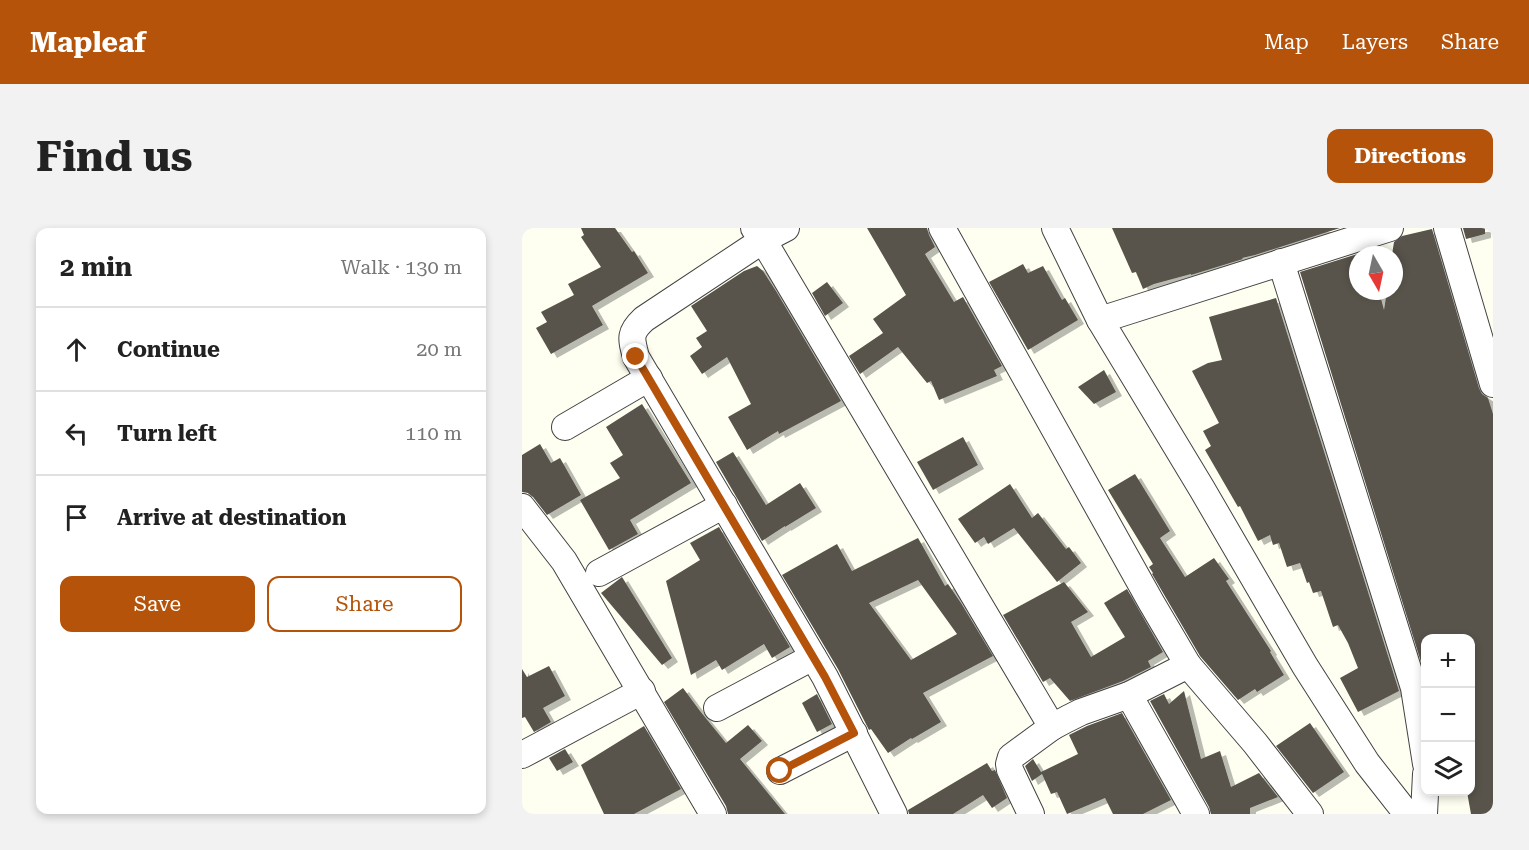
<!DOCTYPE html>
<html lang="en">
<head>
<meta charset="utf-8">
<style>
	body { margin:0; font-family:"Roboto Serif",serif; background:#f2f2f2; color:#222 }
	.controls { position:absolute; right:18px; bottom:18px; display:grid; overflow:hidden; border-radius:12px; box-shadow:0 3px 9px #0003 }
	.controls button { width:54px; height:54px; display:grid; place-items:center; padding:0; border:0; border-bottom:2px solid #e0e0e0; background:#fff; color:#222; font:30px sans-serif }
	.compass { position:absolute; left:827px; top:18px; width:54px; height:54px; border-radius:50%; background:#fff; box-shadow:0 3px 9px #0003; rotate:171deg }
	.stop { position:absolute; width:18px; height:18px; margin:-14px; border:4px solid #b45309; border-radius:50%; background:#fff }
	.stop.end { background:#b45309; border-color:#fff; box-shadow:0 2px 6px #0008 }
	.list { margin:0; padding:0; list-style:none }
	h2 { display:flex; justify-content:space-between; align-items:center; height:78px; margin:0; padding:0 24px; font-size:26px }
	h2 small { font-size:20px; font-weight:400; color:#767676 }
	.list li { display:grid; grid-template-columns:39px 1fr auto; gap:18px; align-items:center; box-sizing:border-box; height:84px; padding:0 24px; border-top:2px solid #e0e0e0 }
	.list b { display:block; font-size:22px; white-space:nowrap }
	.list em { font-size:20px; font-style:normal; color:#767676 }
	.actions { display:flex; gap:12px; padding:18px 24px }
	.actions a { flex:1; padding:14px 0; border:2px solid #b45309; border-radius:12px; text-align:center; font-size:21px; color:#b45309 }
	.actions .main { background:#b45309; color:#fff }
	.icon { flex:none; width:33px; height:33px; fill:none; stroke:currentColor; stroke-width:2; stroke-linecap:round; stroke-linejoin:round }
	.map { position:relative; flex:none; width:971px; height:586px; overflow:hidden; border-radius:12px }
	header { display:flex; align-items:center; gap:36px; box-sizing:border-box; height:84px; padding:0 30px; background:#b45309; color:#fff }
	header strong { font-size:28px }
	nav { display:flex; gap:33px; margin-inline-start:auto; font-size:21px }
	.intro { display:flex; align-items:center; justify-content:space-between; box-sizing:border-box; height:144px; padding:0 36px }
	h1 { margin:0; font-size:42px }
	.button { padding:15px 27px; border-radius:12px; background:#b45309; color:#fff; font-size:21px; font-weight:700 }
	main { display:flex; gap:36px; padding:0 36px }
	aside { flex:1; background:#fff; border-radius:12px; box-shadow:0 3px 9px #0003 }
	.map>svg:first-child { display:block }
	.building { fill:#58534b; fill-rule:evenodd; filter:url(#shadow) }
	.lines { fill:none; stroke-linecap:round; stroke-linejoin:round }
	.minor-casing { stroke:#424242; stroke-width:28 }
	.minor { stroke:#fff; stroke-width:26 }
	.route { stroke:#b45309; stroke-width:8 }
</style>
</head>
<body>
<header>
<strong>Mapleaf</strong>
<nav><a>Map</a><a>Layers</a><a>Share</a></nav>
</header>
<div class="intro"><h1>Find us</h1><a class="button">Directions</a></div>
<main>
<aside>
<h2>2 min<small>Walk · 130 m</small></h2>
<ul class="list">
<li><svg class="icon" aria-label="ahead" viewBox="0 0 24 24"><path d="M12 20V5M6 11l6-6 6 6"/></svg><div><b>Continue</b></div><em>20 m</em></li>
<li><svg class="icon" aria-label="left" viewBox="0 0 24 24"><path d="M17 20v-9H6M10 6l-5 5 5 5"/></svg><div><b>Turn left</b></div><em>110 m</em></li>
<li><svg class="icon" aria-label="arrive" viewBox="0 0 24 24"><path d="M6 21V4h12l-3 4 3 4H6"/></svg><div><b>Arrive at destination</b></div></li>
</ul>
<div class="actions"><a class="main">Save</a><a>Share</a></div>
</aside>
<div class="map">
<svg width="971" height="586" viewBox="0 0 971 586">
	<defs>
		<filter id="shadow"><feDropShadow dx="6" dy="4" stdDeviation="0" flood-color="#0004"/></filter>
	</defs>
	<rect width="100%" height="100%" fill="#fefff0"/>
	<g class="building">
		<path d="M 59,0 L 93,0 L 110,24 L 112,23 L 126,45 L 70,78 L 81,97 L 29,126 L 14,100 L 25,94 L 19,84 L 52,67 L 46,56 L 79,39 L 59,9 L 62,7 Z"/>
		<path d="M 345,0 L 405,0 L 407,7 L 413,19 L 403,26 L 432,74 L 441,69 L 480,138 L 472,142 L 475,148 L 417,172 L 409,153 L 405,155 L 376,119 L 338,146 L 327,128 L 361,105 L 351,91 L 384,67 Z"/>
		<path d="M 590,0 L 818,0 L 733,27 L 720,30 L 721,31 L 669,47 L 669,46 L 632,56 L 621,61 L 614,44 L 610,45 Z"/>
		<path d="M 941,0 L 963,0 L 963,6 L 944,11 Z"/>
		<path d="M 910,1 L 957,160 L 960,166 L 966,170 L 971,186 L 971,586 L 949,586 L 945,564 L 948,564 L 948,411 L 903,411 L 903,447 L 778,44 L 845,23 L 846,27 L 836,27 L 836,63 L 857,63 L 862,82 L 865,63 L 872,63 L 872,27 L 870,27 L 872,14 L 880,8 Z"/>
		<path d="M 501,36 L 506,45 L 521,38 L 540,72 L 543,70 L 556,92 L 506,122 L 467,54 Z"/>
		<path d="M 235,38 L 241,43 L 254,63 L 319,173 L 257,206 L 256,203 L 225,222 L 206,189 L 229,176 L 205,129 L 180,146 L 168,128 L 180,119 L 174,110 L 185,103 L 169,78 L 222,43 Z"/>
		<path d="M 305,54 L 321,75 L 303,88 L 290,65 Z"/>
		<path d="M 754,70 L 877,463 L 836,484 L 818,450 L 836,440 L 826,415 L 816,397 L 811,399 L 799,363 L 791,365 L 787,354 L 785,355 L 778,335 L 765,339 L 757,315 L 751,317 L 748,307 L 736,313 L 718,278 L 716,279 L 683,222 L 689,218 L 681,203 L 697,195 L 670,143 L 686,135 L 700,132 L 687,89 Z"/>
		<path d="M 582,142 L 594,164 L 572,176 L 556,159 Z"/>
		<path d="M 120,176 L 169,255 L 108,292 L 116,306 L 87,322 L 58,272 L 98,250 L 88,235 L 101,227 L 84,199 Z"/>
		<path d="M 441,209 L 456,237 L 411,262 L 395,234 Z"/>
		<path d="M 18,216 L 29,235 L 38,230 L 59,267 L 25,287 L 11,269 L 6,265 L 0,264 L 0,227 Z"/>
		<path d="M 211,224 L 244,277 L 278,255 L 294,280 L 263,299 L 263,298 L 240,313 L 194,234 Z"/>
		<path d="M 613,246 L 648,303 L 638,310 L 663,349 L 692,330 L 707,351 L 704,353 L 749,423 L 748,424 L 762,447 L 735,464 L 733,461 L 716,472 L 678,428 L 630,346 L 631,345 L 627,339 L 631,336 L 586,262 Z"/>
		<path d="M 488,256 L 510,290 L 516,285 L 544,321 L 547,319 L 559,335 L 535,354 L 492,300 L 466,316 L 462,309 L 453,315 L 436,291 Z"/>
		<path d="M 197,299 L 268,419 L 250,430 L 242,416 L 200,442 L 194,432 L 169,447 L 144,353 L 178,332 L 168,315 Z"/>
		<path d="M 396,310 L 423,358 L 426,356 L 439,375 L 471,428 L 401,465 L 419,494 L 390,511 L 389,510 L 366,525 L 349,501 L 347,502 L 316,441 L 260,347 L 315,316 L 330,343 ZM 396,352 L 435,406 L 389,432 L 347,375 Z"/>
		<path d="M 100,349 L 150,430 L 140,437 L 79,365 Z"/>
		<path d="M 542,354 L 566,384 L 549,394 L 569,429 L 603,409 L 582,375 L 605,361 L 641,424 L 626,433 L 629,439 L 601,453 L 548,473 L 528,450 L 521,454 L 481,387 Z"/>
		<path d="M 27,438 L 43,468 L 21,480 L 29,494 L 12,504 L 3,489 L 0,490 L 0,441 L 5,449 Z"/>
		<path d="M 161,460 L 178,483 L 204,515 L 226,497 L 240,513 L 218,531 L 263,586 L 206,586 L 204,578 L 142,474 Z"/>
		<path d="M 662,463 L 679,531 L 698,523 L 709,559 L 737,545 L 756,569 L 728,580 L 728,586 L 689,586 L 687,579 L 628,473 L 642,466 L 647,476 Z"/>
		<path d="M 295,466 L 310,496 L 295,504 L 280,475 Z"/>
		<path d="M 600,485 L 649,572 L 621,586 L 591,586 L 583,570 L 545,586 L 535,564 L 529,566 L 520,546 L 510,553 L 503,538 L 511,531 L 519,544 L 556,526 L 547,507 L 565,498 Z"/>
		<path d="M 788,495 L 822,544 L 791,565 L 754,518 Z"/>
		<path d="M 122,498 L 159,561 L 112,586 L 82,586 L 59,537 Z"/>
		<path d="M 43,521 L 51,534 L 35,543 L 27,530 Z"/>
		<path d="M 465,535 L 470,543 L 473,542 L 485,570 L 470,580 L 461,567 L 431,586 L 387,586 L 386,582 Z"/>
	</g>
	<g class="lines">
		<g class="minor-casing">
			<g id="minor">
				<path d="M 232,0 L 241,12 L 530,499"/>
				<path d="M 264,0 L 241,12 L 122,91 C 107,105 109,110 114,129 L 303,449 L 372,586"/>
				<path d="M 420,0 L 629,374 L 666,437 L 733,515 L 788,586"/>
				<path d="M 533,0 L 578,92 L 680,261 L 783,438 L 845,535 L 885,586"/>
				<path d="M 925,0 L 971,156"/>
				<path d="M 759,34 L 892,460 L 904,536"/>
				<path d="M 578,92 L 868,0"/>
				<path d="M 43,199 L 127,150"/>
				<path d="M 0,279 L 42,333 L 191,586"/>
				<path d="M 77,345 L 202,277"/>
				<path d="M 607,467 L 674,586"/>
				<path d="M 195,480 L 291,429"/>
				<path d="M 0,527 L 120,463"/>
				<path d="M 258,543 L 332,505"/>
				<path d="M 509,586 L 488,542 L 487,536 L 489,529 L 530,499 L 545,491 L 559,484 L 607,467 L 666,437"/>
				<path d="M 902,586 L 904,546"/>
			</g>
		</g>
		<use href="#minor" class="minor"/>
	</g>
	<g class="lines">
		<path class="route" d="M 114,129 L 303,449 L 332,505 L 258,543"/>
	</g>
</svg>
<div class="controls">
<button>+</button>
<button>−</button>
<button><svg class="icon" aria-label="layers" viewBox="0 0 24 24"><path d="M12 4l9 5-9 5-9-5zM3 14l9 5 9-5"/></svg></button>
</div>
<svg class="compass" viewBox="-18 -18 36 36"><path d="M0-13l5 13h-10z" fill="#e53935"/><path d="M0 13l5-13h-10z" fill="#767676"/></svg>
<div class="stop" style="left:258px;top:543px"></div>
<div class="stop end" style="left:114px;top:129px"></div>
</div>
</main>
</body>
</html>
